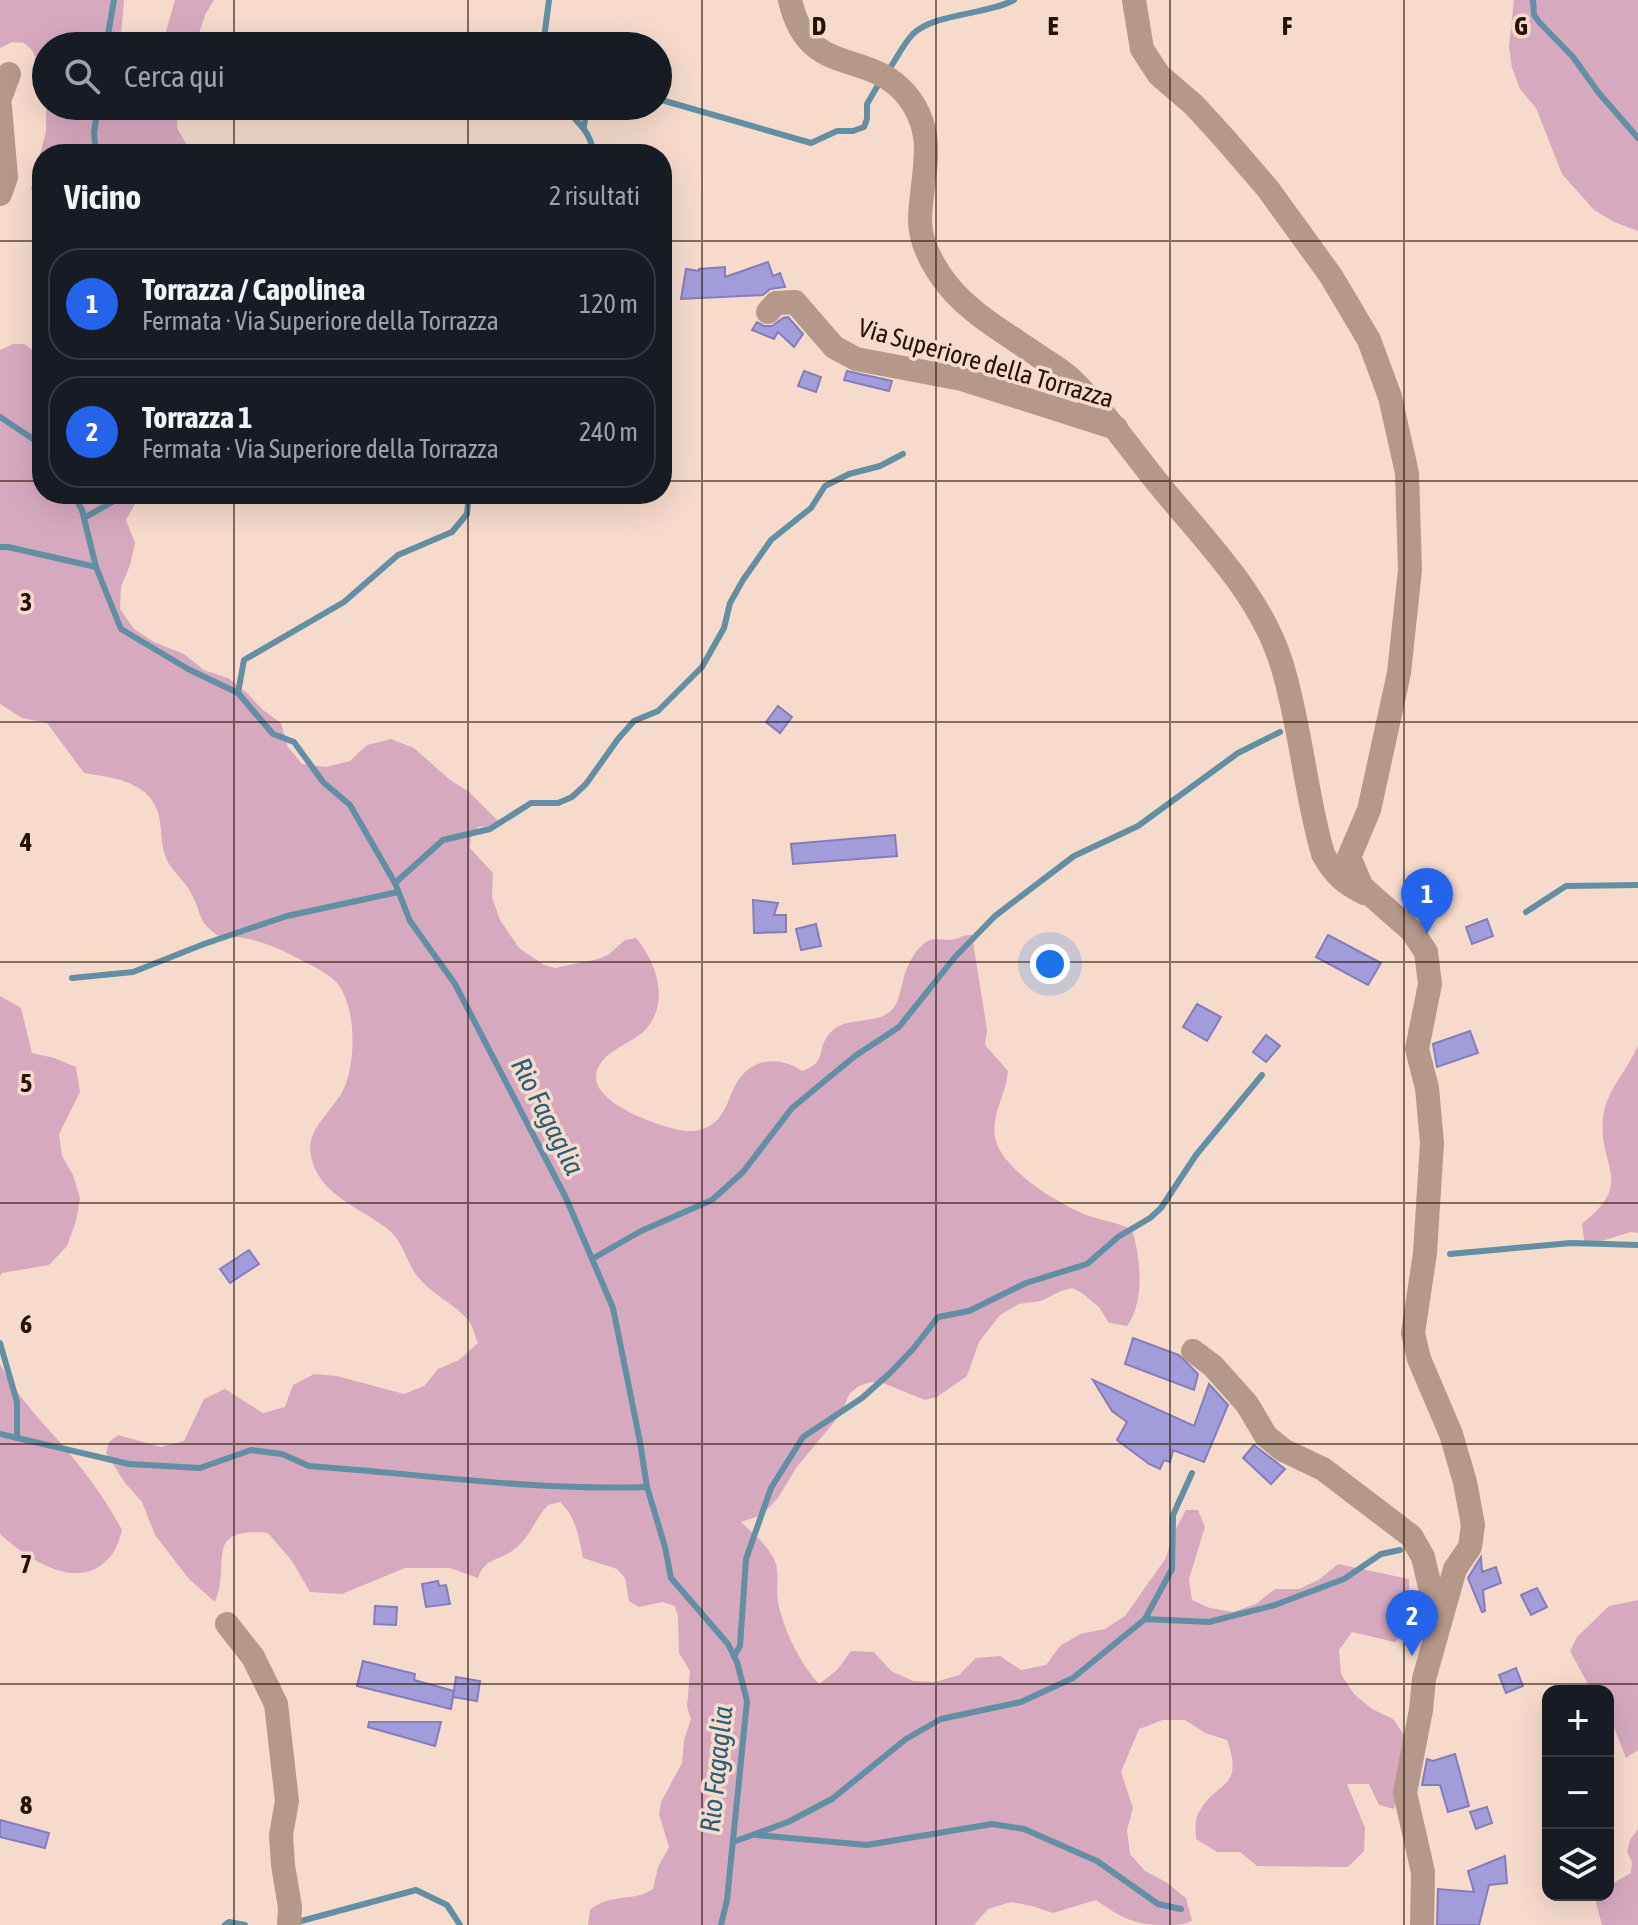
<!DOCTYPE html>
<html lang="it">
<head>
<meta charset="utf-8">
<style>
	body { margin:0; font-family:"Asap Condensed",sans-serif; background:#242831; color:#f1f3f6 }
	.controls { position:absolute; right:24px; bottom:24px; display:grid; overflow:hidden; border-radius:16px; box-shadow:0 8px 32px #0002 }
	.controls button { width:72px; height:72px; display:grid; place-items:center; padding:0; border:0; border-bottom:2px solid #363941; background:#171b24; color:#f1f3f6; font:40px sans-serif }
	.you { position:absolute; left:1050px; top:964px; width:28px; height:28px; margin:-20px; border:6px solid #fff; border-radius:50%; background:#1a73e8; box-shadow:0 0 0 12px #1a73e833 }
	.badge { display:grid; place-items:center; width:52px; height:52px; border-radius:50%; background:#2563eb; color:#fff; font-size:26px; font-weight:700 }
	.pin { position:absolute; translate:-50% -66px; filter:drop-shadow(0 2px 4px #0008) }
	.pin::after { content:''; position:absolute; top:42px; width:28px; height:24px; background:inherit; clip-path:polygon(0 0,100% 0,50% 100%) }
	.list { margin:0; padding:0; list-style:none }
	h2 { display:flex; justify-content:space-between; align-items:center; height:104px; margin:0; padding:0 32px; font-size:34px }
	h2 small { font-size:26px; font-weight:400; color:#9ea1a6 }
	.list li { display:grid; grid-template-columns:52px 1fr auto; gap:24px; align-items:center; box-sizing:border-box; height:112px; margin:0 16px 16px; padding:0 16px; border:2px solid #363941; border-radius:32px }
	.list b { display:block; font-size:30px; white-space:nowrap }
	.list p { margin:0; font-size:26px; white-space:nowrap; color:#9ea1a6 }
	.list em { font-size:26px; font-style:normal; color:#9ea1a6 }
	.icon { flex:none; width:44px; height:44px; fill:none; stroke:currentColor; stroke-width:2; stroke-linecap:round; stroke-linejoin:round }
	.map { position:relative; flex:none; width:1638px; height:1925px; overflow:hidden }
	.search { position:absolute; background:#171b24; box-shadow:0 8px 32px #0002; left:32px; top:32px; width:640px; height:88px; display:flex; align-items:center; gap:20px; box-sizing:border-box; padding:0 28px; border-radius:44px; color:#9ea1a6; font-size:30px }
	.panel { position:absolute; background:#171b24; box-shadow:0 8px 32px #0002; left:32px; top:144px; width:640px; height:360px; border-radius:32px }
	.map>svg:first-child { display:block }
	.green { fill:#d7a9bf }
	.lines { fill:none; stroke-linecap:round; stroke-linejoin:round }
	.stream { stroke:#638fa4; stroke-width:6 }
	.building { fill:#a39cda; stroke:#857db8; stroke-width:2 }
	.minor { stroke:#b49889; stroke-width:24 }
	.grid { fill:none; stroke:#271004; stroke-width:2; stroke-opacity:0.55 }
	.labels { text-anchor:middle; dominant-baseline:central; stroke-width:7; stroke-linejoin:round; paint-order:stroke }
	.street-label { font-size:26px; fill:#271004; stroke:#f6dbcd }
	.water-label { font-size:28px; font-style:italic; fill:#265f77; stroke:#f6dbcd }
	.grid-label { font-size:26px; text-anchor:middle; font-weight:bold; fill:#271004; stroke:#f6dbcd; stroke-width:7; stroke-linejoin:round; paint-order:stroke }
</style>
</head>
<body>
<div class="map">
<svg width="1638" height="1925" viewBox="0 0 1638 1925">
	<rect width="100%" height="100%" fill="#f6dbcd"/>
	<g class="green">
		<path d="M 0,0 L 124,0 L 121,36 L 127,46 L 46,46 L 46,106 L 178,106 L 177,128 L 192,154 L 42,154 L 42,217 L 31,189 L 46,132 L 46,108 L 39,86 L 37,61 L 32,50 L 24,43 L 12,42 L 0,48 Z"/>
		<path d="M 175,0 L 214,0 L 205,15 L 195,46 L 157,46 L 165,35 Z"/>
		<path d="M 1514,0 L 1638,0 L 1638,231 L 1614,222 L 1594,210 L 1562,174 L 1536,108 L 1520,89 L 1512,68 L 1509,46 Z"/>
		<path d="M 13,344 L 24,344 L 42,356 L 42,494 L 138,494 L 135,504 L 126,520 L 135,543 L 130,565 L 121,587 L 120,609 L 134,629 L 154,642 L 184,654 L 204,670 L 228,678 L 247,693 L 263,710 L 281,723 L 288,747 L 302,764 L 326,767 L 350,761 L 367,745 L 391,739 L 414,748 L 449,779 L 469,792 L 502,825 L 478,827 L 471,836 L 470,848 L 493,873 L 492,897 L 500,920 L 519,948 L 544,965 L 555,968 L 598,959 L 608,955 L 625,940 L 636,938 C 656,962 670,1000 647,1028 C 634,1044 597,1051 596,1077 C 595,1105 663,1128 685,1131 C 695,1132 706,1129 714,1123 C 726,1113 728,1099 735,1086 C 748,1059 778,1054 802,1071 C 830,1062 814,1046 833,1030 C 850,1016 877,1025 892,1010 C 899,1002 900,991 903,981 C 906,967 916,946 930,940 C 936,938 943,940 949,940 C 958,940 963,934 972,935 L 987,1030 L 985,1045 L 1008,1071 C 1007,1093 991,1113 995,1137 C 1000,1169 1062,1207 1092,1217 C 1106,1221 1119,1223 1132,1230 C 1141,1258 1145,1302 1127,1326 L 1109,1323 L 1099,1307 L 1082,1293 L 1072,1288 L 1061,1291 L 1041,1301 L 1019,1304 L 1000,1315 L 979,1342 L 967,1376 L 937,1397 L 925,1400 L 883,1383 L 871,1382 L 859,1386 L 850,1393 L 840,1415 L 796,1468 L 778,1498 L 762,1515 L 741,1522 C 751,1532 764,1542 771,1554 C 782,1569 775,1586 778,1602 C 784,1631 800,1663 819,1684 L 837,1670 L 851,1651 L 874,1652 L 891,1671 L 913,1681 L 935,1682 L 959,1675 L 976,1658 L 1000,1656 L 1021,1670 L 1046,1665 L 1060,1646 L 1080,1634 L 1105,1629 L 1125,1616 L 1166,1558 L 1173,1534 L 1186,1510 L 1198,1510 L 1205,1527 L 1189,1579 L 1192,1600 L 1210,1608 L 1233,1612 L 1256,1604 L 1275,1589 L 1299,1589 L 1320,1579 L 1338,1564 L 1409,1579 L 1410,1625 L 1395,1642 L 1352,1632 L 1339,1650 L 1341,1674 L 1354,1694 L 1372,1709 L 1393,1719 L 1407,1739 L 1394,1809 L 1379,1805 L 1369,1784 L 1347,1784 L 1365,1828 L 1364,1851 L 1348,1867 L 1257,1866 L 1240,1852 L 1217,1852 L 1196,1839 C 1196,1831 1194,1821 1198,1814 C 1216,1779 1245,1791 1227,1740 L 1205,1733 L 1185,1720 L 1163,1720 L 1139,1729 L 1121,1772 L 1133,1808 L 1127,1830 L 1130,1854 L 1145,1871 L 1166,1882 L 1186,1898 L 1192,1921 C 1183,1925 1177,1925 1167,1925 C 1134,1925 1123,1919 1096,1900 L 1053,1913 L 1032,1906 L 1011,1902 L 988,1909 L 974,1925 L 588,1925 L 590,1910 C 612,1892 632,1903 653,1889 L 658,1867 L 669,1847 L 659,1814 L 661,1802 L 682,1763 L 684,1740 L 691,1719 L 687,1707 L 690,1671 L 679,1653 L 678,1617 L 675,1606 L 663,1602 L 639,1607 L 629,1601 L 625,1578 L 617,1569 L 583,1558 C 579,1537 576,1517 560,1502 L 548,1505 C 535,1519 528,1541 512,1551 C 496,1562 485,1558 478,1578 L 450,1568 L 405,1568 L 342,1594 L 310,1592 L 292,1561 L 268,1533 C 201,1527 232,1564 215,1602 L 189,1579 L 155,1535 L 142,1502 L 125,1483 L 106,1453 L 109,1442 L 118,1435 L 161,1447 L 184,1441 L 204,1399 L 225,1389 L 263,1413 L 285,1407 L 293,1385 L 314,1374 L 337,1376 L 404,1394 L 424,1386 L 438,1369 L 459,1360 L 478,1343 C 475,1337 473,1326 469,1321 C 455,1304 432,1295 418,1277 C 407,1264 403,1242 390,1231 C 366,1211 329,1199 315,1169 C 300,1134 324,1121 341,1094 C 357,1067 357,1007 337,983 C 328,973 313,966 301,960 C 275,946 250,935 220,937 C 198,921 204,922 194,899 C 188,884 177,876 169,864 C 161,851 162,835 160,821 C 154,782 116,778 84,773 L 47,723 L 22,718 L 0,704 L 0,350 Z"/>
		<path d="M 0,996 L 21,1008 L 32,1053 L 54,1058 L 76,1067 L 80,1092 L 59,1134 L 62,1156 L 73,1175 L 80,1198 L 76,1221 L 67,1246 L 49,1265 L 2,1273 L 0,1276 Z"/>
		<path d="M 1638,1046 L 1638,1233 L 1631,1232 L 1585,1246 L 1582,1224 C 1636,1181 1598,1168 1603,1118 C 1606,1090 1627,1071 1638,1046 Z"/>
		<path d="M 0,1364 C 14,1391 36,1416 57,1439 C 81,1466 105,1498 122,1530 C 120,1537 117,1547 113,1553 C 82,1597 28,1559 0,1534 Z"/>
		<path d="M 1638,1600 L 1638,1750 L 1626,1758 L 1608,1712 L 1608,1691 L 1596,1691 L 1588,1684 L 1570,1651 L 1577,1637 L 1609,1606 Z"/>
		<path d="M 1638,1829 L 1638,1925 L 1602,1925 L 1596,1903 L 1597,1895 L 1608,1895 L 1608,1886 L 1631,1873 L 1632,1862 L 1627,1852 L 1630,1840 Z"/>
	</g>
	<g class="lines">
		<g class="stream">
			<path d="M 1533,0 L 1534,15 L 1540,23 L 1573,57 L 1598,92 L 1638,138"/>
			<path d="M 106,46 L 114,0"/>
			<path d="M 543,46 L 549,0"/>
			<path d="M 888,71 C 896,60 903,44 913,34 C 935,13 986,15 1014,0"/>
			<path d="M 658,99 L 811,143 L 837,131 L 853,131 L 864,127 L 867,119 L 867,104 L 881,80"/>
			<path d="M 563,106 C 576,121 592,132 593,154"/>
			<path d="M 584,126 L 587,106"/>
			<path d="M 96,154 L 94,133 L 98,106"/>
			<path d="M 0,417 L 42,445"/>
			<path d="M 73,494 L 82,510 L 96,567 L 121,629 L 188,669 L 238,693"/>
			<path d="M 469,494 L 467,514 L 452,532 L 398,555 L 344,602 L 244,660 L 238,693 L 273,734 L 294,742 L 323,782 L 350,805 L 395,883 L 410,921 L 455,984 L 566,1198 L 613,1308 L 640,1442 L 647,1487 L 665,1547 L 671,1578 L 728,1644 L 737,1662 L 747,1701 L 727,1900 L 721,1925"/>
			<path d="M 84,518 L 126,494"/>
			<path d="M 0,547 L 8,547 L 96,567"/>
			<path d="M 395,883 L 443,840 L 490,829 L 531,803 L 558,803 L 572,797 L 586,784 L 618,739 L 634,721 L 658,711 L 702,667 L 724,628 L 730,603 L 743,580 L 771,540 L 811,508 L 825,486 L 849,474 L 880,466 L 903,454"/>
			<path d="M 1526,912 L 1566,886 L 1638,885"/>
			<path d="M 72,978 L 133,972 L 204,944 L 287,916 L 398,892"/>
			<path d="M 1450,1254 L 1571,1243 L 1638,1245"/>
			<path d="M 592,1259 L 641,1231 L 712,1200 L 743,1172 L 792,1108 L 855,1056 L 899,1027 L 955,957 L 995,916 L 1074,856 L 1138,826 L 1238,753 L 1280,732"/>
			<path d="M 0,1343 L 17,1402 L 17,1438"/>
			<path d="M 0,1434 L 129,1464 L 200,1468 L 251,1450 L 282,1454 L 309,1466 C 422,1474 533,1491 647,1487"/>
			<path d="M 1145,1619 L 1172,1569 L 1173,1515 L 1192,1473"/>
			<path d="M 734,1656 L 740,1646 L 746,1559 L 771,1488 L 803,1437 L 862,1398 L 890,1373 L 913,1349 L 938,1317 L 969,1311 L 1026,1283 L 1087,1264 L 1118,1237 L 1150,1218 L 1161,1208 L 1196,1155 L 1262,1075"/>
			<path d="M 757,1835 L 867,1845 L 992,1824 L 1024,1829 L 1097,1861 L 1158,1904 L 1181,1909"/>
			<path d="M 733,1842 L 788,1822 L 832,1799 L 906,1739 L 941,1719 L 1021,1702 L 1073,1678 L 1145,1619 L 1209,1622 L 1275,1605 L 1344,1579 L 1381,1554 L 1400,1550"/>
			<path d="M 294,1923 L 416,1890 L 447,1905 L 460,1925"/>
			<path d="M 225,1925 L 229,1922 L 245,1925"/>
		</g>
	</g>
	<g class="building">
		<path d="M 768,262 L 773,276 L 780,273 L 785,287 L 770,289 L 763,295 L 681,299 L 686,269 L 699,271 L 699,269 L 725,267 L 725,277 Z"/>
		<path d="M 788,317 L 803,334 L 794,347 L 778,332 L 774,339 L 752,330 L 757,322 L 764,326 L 772,326 L 783,318 Z"/>
		<path d="M 804,371 L 821,377 L 816,392 L 798,386 Z"/>
		<path d="M 847,371 L 892,381 L 889,391 L 844,380 Z"/>
		<path d="M 778,706 L 792,717 L 780,733 L 766,722 Z"/>
		<path d="M 895,835 L 897,856 L 793,864 L 791,844 Z"/>
		<path d="M 753,900 L 778,903 L 774,915 L 786,915 L 786,932 L 754,933 Z"/>
		<path d="M 1487,919 L 1493,936 L 1472,944 L 1466,927 Z"/>
		<path d="M 816,924 L 821,946 L 801,950 L 796,929 Z"/>
		<path d="M 1328,935 L 1381,963 L 1368,985 L 1316,957 Z"/>
		<path d="M 1197,1004 L 1221,1017 L 1207,1041 L 1183,1027 Z"/>
		<path d="M 1470,1031 L 1478,1053 L 1437,1067 L 1433,1044 Z"/>
		<path d="M 1266,1035 L 1280,1046 L 1266,1062 L 1253,1052 Z"/>
		<path d="M 249,1250 L 259,1264 L 230,1283 L 220,1269 Z"/>
		<path d="M 1133,1338 L 1179,1355 L 1198,1374 L 1194,1390 L 1125,1364 Z"/>
		<path d="M 1093,1380 L 1194,1426 L 1209,1384 L 1228,1405 L 1204,1462 L 1173,1450 L 1170,1462 L 1164,1460 L 1160,1469 L 1149,1464 L 1117,1440 L 1127,1422 L 1112,1411 Z"/>
		<path d="M 1254,1445 L 1285,1469 L 1271,1484 L 1243,1458 Z"/>
		<path d="M 1481,1557 L 1482,1572 L 1496,1567 L 1501,1583 L 1483,1590 L 1485,1611 L 1482,1612 L 1468,1578 Z"/>
		<path d="M 438,1581 L 439,1586 L 446,1585 L 450,1604 L 426,1607 L 422,1584 Z"/>
		<path d="M 1537,1588 L 1547,1607 L 1531,1615 L 1521,1595 Z"/>
		<path d="M 375,1606 L 397,1607 L 396,1625 L 374,1624 Z"/>
		<path d="M 363,1661 L 415,1674 L 414,1680 L 454,1691 L 451,1709 L 357,1686 Z"/>
		<path d="M 1516,1668 L 1523,1686 L 1506,1693 L 1499,1675 Z"/>
		<path d="M 456,1677 L 480,1681 L 477,1701 L 453,1697 Z"/>
		<path d="M 369,1722 L 441,1722 L 435,1746 L 368,1727 Z"/>
		<path d="M 1455,1754 L 1469,1806 L 1448,1812 L 1440,1785 L 1422,1785 L 1427,1759 L 1433,1761 Z"/>
		<path d="M 1487,1807 L 1492,1823 L 1476,1829 L 1470,1812 Z"/>
		<path d="M 0,1820 L 49,1833 L 45,1848 L 0,1837 Z"/>
		<path d="M 1505,1856 L 1507,1883 L 1489,1885 L 1479,1925 L 1437,1925 L 1438,1889 L 1474,1892 L 1468,1871 Z"/>
	</g>
	<g class="lines">
		<g class="minor">
			<path d="M 790,0 C 808,79 865,48 905,93 C 940,134 921,173 920,220 C 920,239 930,260 941,276 C 965,312 1008,334 1043,359 C 1053,365 1064,372 1072,380 C 1104,411 1129,447 1157,482 C 1203,539 1260,593 1282,665 C 1301,727 1305,792 1323,854 C 1334,874 1344,883 1364,893"/>
			<path d="M 1134,0 L 1142,49 L 1159,75 L 1194,105 L 1225,139 L 1268,189 L 1331,276 L 1369,340 L 1390,397 L 1407,473 L 1410,570 L 1399,673 L 1369,810 L 1349,857 L 1362,887 L 1412,931 L 1426,952 L 1430,984 L 1417,1049 L 1427,1088 L 1432,1143 L 1425,1253 L 1413,1333 L 1419,1359 L 1451,1434 L 1465,1482 L 1473,1525 L 1470,1547 L 1455,1569 L 1424,1679 L 1421,1710 L 1405,1793 L 1423,1872 L 1422,1925"/>
			<path d="M 0,98 L 9,74"/>
			<path d="M 0,107 L 6,177 L 0,194"/>
			<path d="M 768,312 L 776,303 L 795,302 L 834,347 L 856,359 L 962,379 L 1116,428"/>
			<path d="M 1193,1351 L 1213,1366 L 1247,1404 L 1266,1436 L 1283,1450 L 1323,1469 L 1411,1536 L 1423,1557 L 1436,1613 L 1435,1622"/>
			<path d="M 227,1624 L 253,1657 L 276,1704 L 287,1801 L 281,1835 L 283,1865 L 290,1907 L 289,1925"/>
		</g>
	</g>
	<path class="grid" d="M 234,0 L 234,46M 468,0 L 468,46M 702,0 L 702,1925M 936,0 L 936,1925M 1170,0 L 1170,1925M 1404,0 L 1404,1925M 234,106 L 234,154M 468,106 L 468,154M 0,241 L 42,241M 662,241 L 1638,241M 0,481 L 42,481M 662,481 L 1638,481M 234,494 L 234,1925M 468,494 L 468,1925M 0,722 L 1638,722M 0,962 L 1638,962M 0,1203 L 1638,1203M 0,1444 L 1638,1444M 0,1684 L 1638,1684"/>
	<g class="labels">
		<g class="street-label">
			<text transform="translate(986 363) rotate(16)">Via Superiore della Torrazza</text>
		</g>
		<g class="water-label">
			<text transform="translate(548 1116) rotate(63)">Rio Fagaglia</text>
			<text transform="translate(716 1769) rotate(-84)">Rio Fagaglia</text>
		</g>
	</g>
	<g class="grid-label">
		<text x="819" y="35">D</text>
		<text x="1053" y="35">E</text>
		<text x="1287" y="35">F</text>
		<text x="1521" y="35">G</text>
		<text x="26" y="611">3</text>
		<text x="26" y="851">4</text>
		<text x="26" y="1092">5</text>
		<text x="26" y="1333">6</text>
		<text x="26" y="1573">7</text>
		<text x="26" y="1814">8</text>
	</g>
</svg>
<div class="controls">
<button>+</button>
<button>−</button>
<button><svg class="icon" aria-label="layers" viewBox="0 0 24 24"><path d="M12 4l9 5-9 5-9-5zM3 14l9 5 9-5"/></svg></button>
</div>
<div class="you"></div>
<div class="pin badge" style="left:1427px;top:934px">1</div>
<div class="pin badge" style="left:1412px;top:1656px">2</div>
<div class="search"><svg class="icon" aria-label="search" viewBox="0 0 24 24"><circle cx="10" cy="10" r="6"/><path d="M15 15l6 6"/></svg>Cerca qui</div>
<section class="panel">
<h2>Vicino<small>2 risultati</small></h2>
<ul class="list">
<li><span class="badge">1</span><div><b>Torrazza / Capolinea</b><p>Fermata · Via Superiore della Torrazza</p></div><em>120 m</em></li>
<li><span class="badge">2</span><div><b>Torrazza 1</b><p>Fermata · Via Superiore della Torrazza</p></div><em>240 m</em></li>
</ul>
</section>
</div>
</body>
</html>
